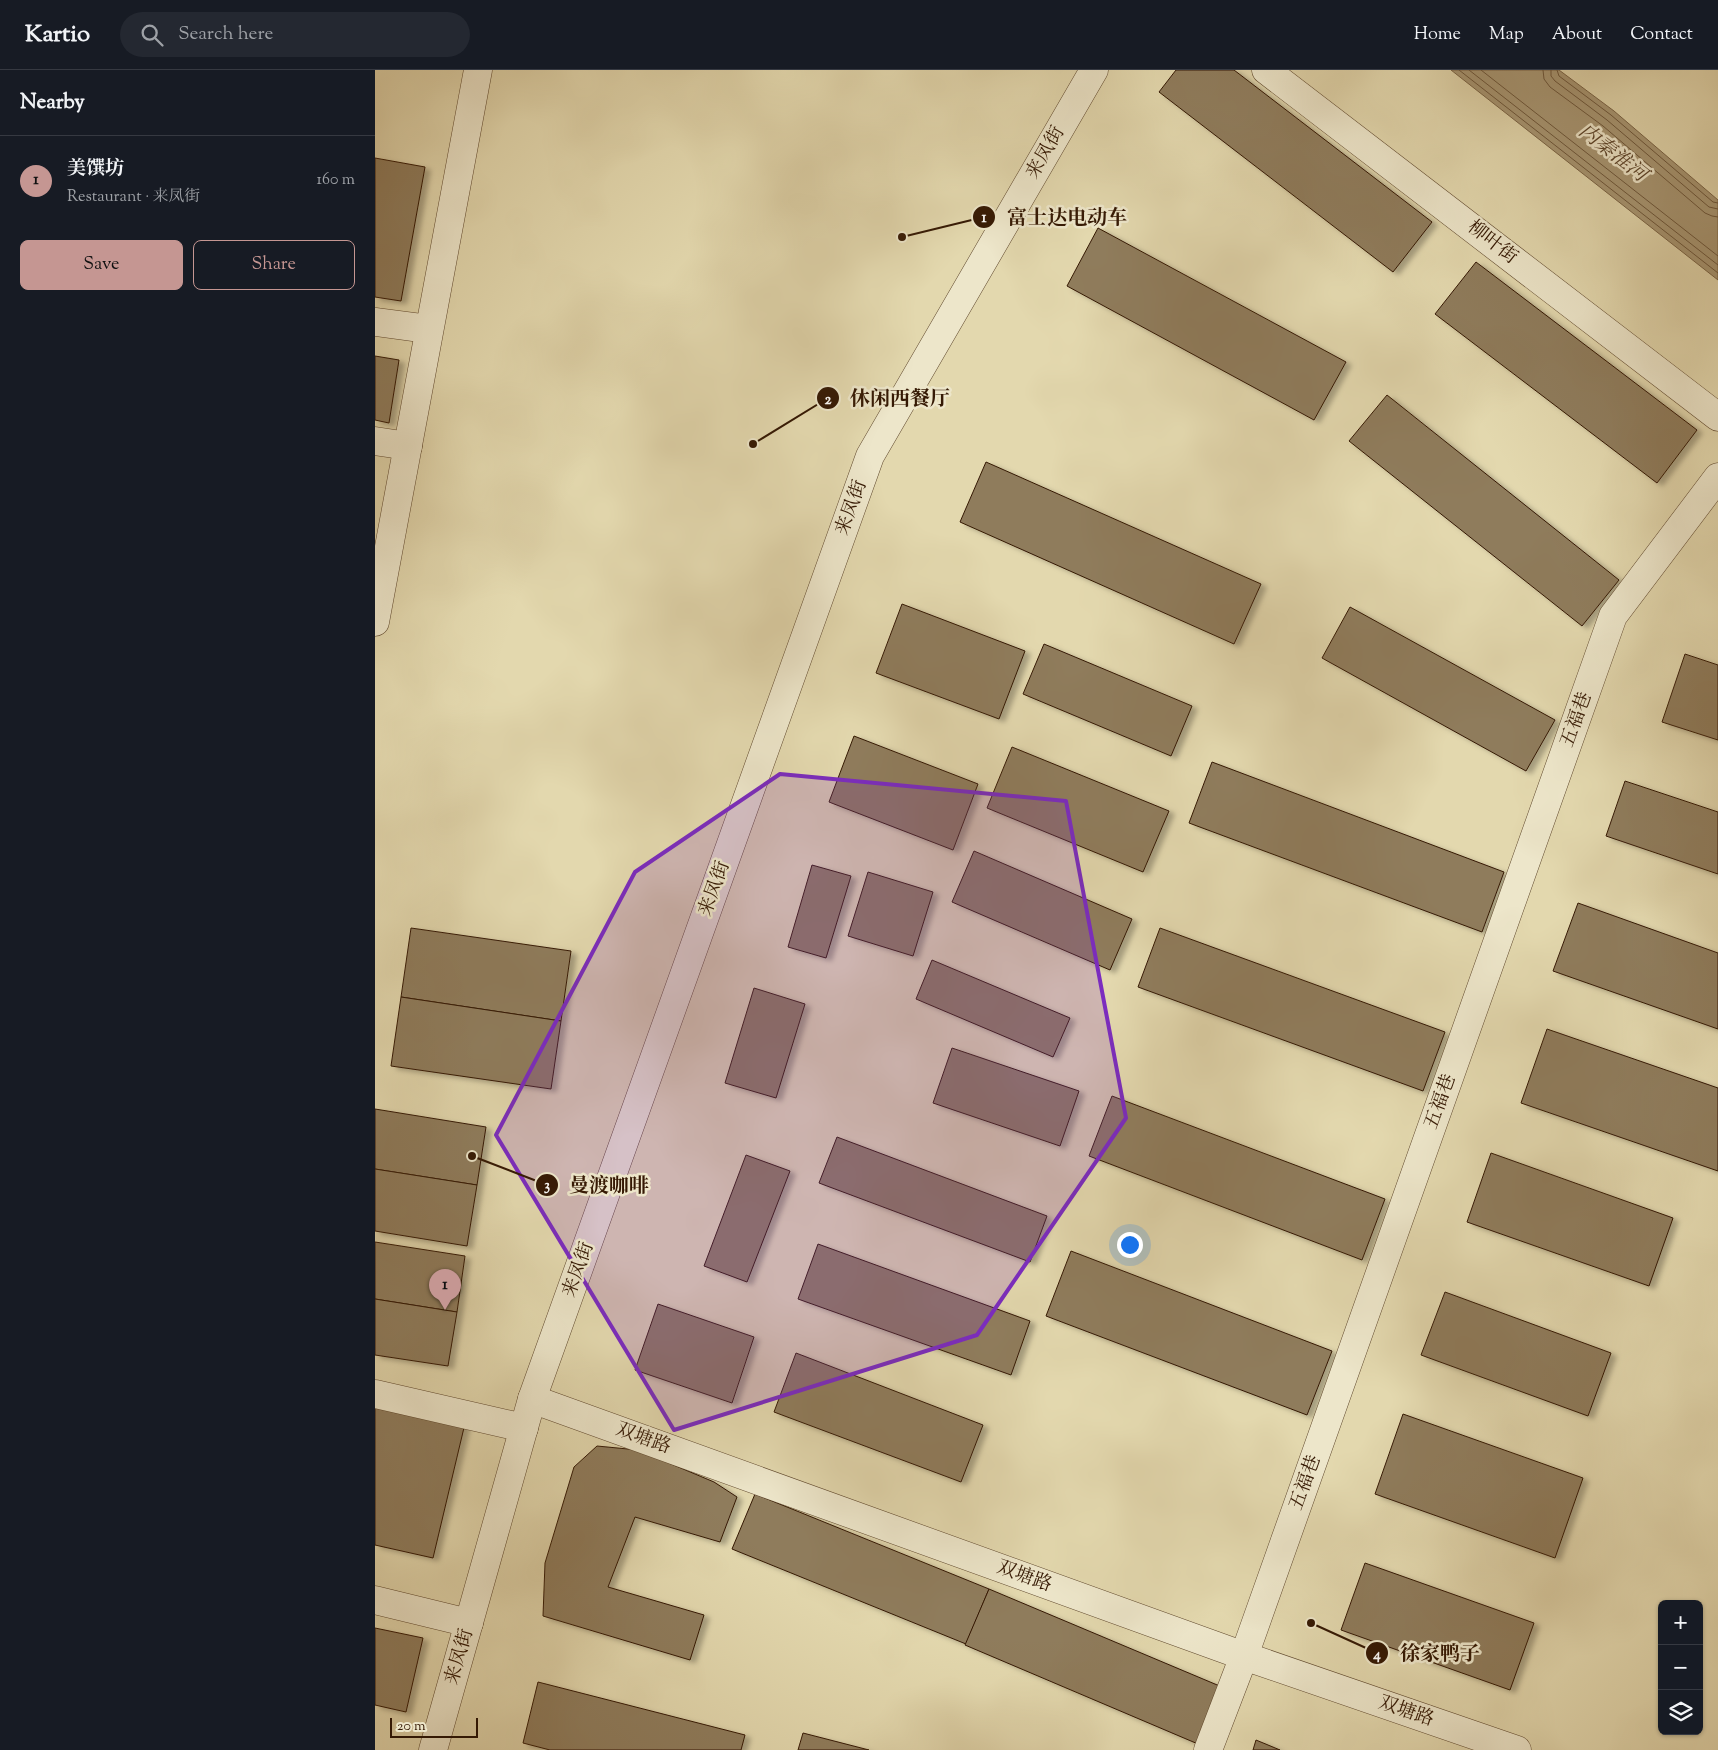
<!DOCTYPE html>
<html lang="en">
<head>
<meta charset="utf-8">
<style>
	body { margin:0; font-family:"Sorts Mill Goudy","Noto Serif SC",serif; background:#242831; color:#f1f3f6 }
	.controls { position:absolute; right:15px; bottom:15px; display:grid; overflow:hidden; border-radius:8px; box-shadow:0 1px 4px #0004 }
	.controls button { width:45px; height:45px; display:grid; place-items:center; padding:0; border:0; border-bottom:1px solid #363941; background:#171b24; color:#f1f3f6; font:25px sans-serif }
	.scale { position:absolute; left:15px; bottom:12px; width:88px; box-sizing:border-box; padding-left:5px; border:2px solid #351904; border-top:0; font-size:14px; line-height:18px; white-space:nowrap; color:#351904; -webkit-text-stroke:4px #ede6ca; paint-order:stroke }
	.you { position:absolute; left:754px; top:1174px; width:18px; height:18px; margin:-12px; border:4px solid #fff; border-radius:50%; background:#1a73e8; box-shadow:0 0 0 8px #1a73e833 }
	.badge { display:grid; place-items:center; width:32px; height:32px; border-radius:50%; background:#c59692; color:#111; font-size:16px; font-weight:700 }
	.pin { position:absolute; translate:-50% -41px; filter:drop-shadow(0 1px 2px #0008) }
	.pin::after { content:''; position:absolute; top:26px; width:18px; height:15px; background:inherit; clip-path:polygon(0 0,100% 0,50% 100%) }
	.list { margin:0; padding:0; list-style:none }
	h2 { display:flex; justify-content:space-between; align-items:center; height:65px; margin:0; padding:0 20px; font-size:21px }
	h2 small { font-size:16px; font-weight:400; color:#9ea1a6 }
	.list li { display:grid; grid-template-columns:32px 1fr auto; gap:15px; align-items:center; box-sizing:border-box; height:90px; padding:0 20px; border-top:1px solid #363941 }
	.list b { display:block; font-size:19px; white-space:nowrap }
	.list p { margin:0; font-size:16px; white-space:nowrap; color:#9ea1a6 }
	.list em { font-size:16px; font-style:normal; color:#9ea1a6 }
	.actions { display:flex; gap:10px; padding:15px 20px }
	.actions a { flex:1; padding:11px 0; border:1px solid #c59692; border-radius:8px; text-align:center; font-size:18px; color:#c59692 }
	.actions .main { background:#c59692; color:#111 }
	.icon { flex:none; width:28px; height:28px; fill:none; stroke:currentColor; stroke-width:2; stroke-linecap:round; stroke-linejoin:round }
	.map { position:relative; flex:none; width:1343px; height:1680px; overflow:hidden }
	header { display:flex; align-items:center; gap:30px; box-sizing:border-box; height:70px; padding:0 25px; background:#171b24; border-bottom:1px solid #363941 }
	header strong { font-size:24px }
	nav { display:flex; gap:28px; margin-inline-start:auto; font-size:18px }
	.search { width:350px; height:45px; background:#242831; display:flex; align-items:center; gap:12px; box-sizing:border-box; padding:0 18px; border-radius:28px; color:#9ea1a6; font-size:19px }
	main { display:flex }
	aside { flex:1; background:#171b24 }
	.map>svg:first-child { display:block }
	.water { fill:#a89774; stroke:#7a6547 }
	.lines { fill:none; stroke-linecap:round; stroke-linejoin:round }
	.shore { stroke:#6e583c; stroke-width:1 }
	.building { fill:#8f7c5c; stroke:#351904; filter:url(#shadow) }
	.minor-casing { stroke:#60492e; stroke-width:29 }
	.minor { stroke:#ede6ca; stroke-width:28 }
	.marked { fill:#7b2cbf; fill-opacity:0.2; stroke:#7b2cbf; stroke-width:4; stroke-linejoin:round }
	.labels { text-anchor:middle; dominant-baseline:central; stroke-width:5; stroke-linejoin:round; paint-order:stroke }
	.street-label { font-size:19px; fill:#351904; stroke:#ede6ca }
	.water-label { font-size:20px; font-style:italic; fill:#5d452b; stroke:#ede6ca }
	.leader { fill:none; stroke:#351904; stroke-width:2 }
	.callout-dot { fill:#351904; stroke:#ede6ca; stroke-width:2 }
	.mark-label { font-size:15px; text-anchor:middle; font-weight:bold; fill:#fff }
	.callout-label { font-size:20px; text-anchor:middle; font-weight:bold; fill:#351904; stroke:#ede6ca; stroke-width:5; stroke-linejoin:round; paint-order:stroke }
</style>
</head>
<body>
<header>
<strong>Kartio</strong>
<div class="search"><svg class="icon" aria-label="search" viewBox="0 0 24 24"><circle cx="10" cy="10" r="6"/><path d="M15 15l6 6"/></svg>Search here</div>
<nav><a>Home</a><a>Map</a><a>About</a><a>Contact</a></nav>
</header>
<main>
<aside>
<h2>Nearby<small></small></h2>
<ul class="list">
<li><span class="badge">1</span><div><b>美馔坊</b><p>Restaurant · 来凤街</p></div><em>160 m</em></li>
</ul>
<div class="actions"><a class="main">Save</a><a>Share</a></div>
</aside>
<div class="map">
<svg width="1343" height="1680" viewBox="0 0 1343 1680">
	<defs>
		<filter id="shadow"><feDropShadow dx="5.5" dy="3" stdDeviation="2.5" flood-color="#0004"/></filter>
	</defs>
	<rect width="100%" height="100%" fill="#e3d8ae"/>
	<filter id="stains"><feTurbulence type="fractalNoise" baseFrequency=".004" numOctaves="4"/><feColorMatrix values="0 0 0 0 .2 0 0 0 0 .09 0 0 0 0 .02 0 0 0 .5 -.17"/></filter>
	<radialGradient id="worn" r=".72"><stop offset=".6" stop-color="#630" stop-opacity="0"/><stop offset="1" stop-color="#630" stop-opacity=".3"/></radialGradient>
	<path class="water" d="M 1076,0 L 1184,0 L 1239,41 L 1343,130 L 1343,210 Z"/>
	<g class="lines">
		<g class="shore">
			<path d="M 1084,0 L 1343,203"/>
			<path d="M 1094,0 L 1343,195"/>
			<path d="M 1106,0 L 1343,186"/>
			<path d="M 1168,0 L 1169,9 L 1175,17 L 1228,56 L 1330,143 L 1337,146 L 1343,147"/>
			<path d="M 1176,0 L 1176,6 L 1180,11 L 1232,50 L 1334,137 L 1343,139"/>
			<path d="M 1182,0 L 1184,6 L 1236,45 L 1338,132 L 1343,133"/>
		</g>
	</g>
	<g class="building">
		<path d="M 801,0 L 859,0 L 1057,152 L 1018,202 L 784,22 Z"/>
		<path d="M 0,88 L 50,97 L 26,231 L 0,227 Z"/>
		<path d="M 723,158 L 971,292 L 939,350 L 692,216 Z"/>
		<path d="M 1101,192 L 1322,360 L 1282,413 L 1060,244 Z"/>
		<path d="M 0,286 L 24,290 L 14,353 L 0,350 Z"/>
		<path d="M 1012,325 L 1244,510 L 1207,556 L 974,371 Z"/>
		<path d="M 611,392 L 886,514 L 859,574 L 585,452 Z"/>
		<path d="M 527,534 L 650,581 L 624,649 L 501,603 Z"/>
		<path d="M 975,537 L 1180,650 L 1151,701 L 947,588 Z"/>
		<path d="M 669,574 L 817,636 L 796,686 L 648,624 Z"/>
		<path d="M 1310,584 L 1343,595 L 1343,670 L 1287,652 Z"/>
		<path d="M 479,666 L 603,714 L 578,780 L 454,732 Z"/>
		<path d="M 637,677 L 794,741 L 768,802 L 612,738 Z"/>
		<path d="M 837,692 L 1129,802 L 1107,862 L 814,753 Z"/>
		<path d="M 1250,711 L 1343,742 L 1343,804 L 1231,766 Z"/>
		<path d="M 599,781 L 757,849 L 735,900 L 577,832 Z"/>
		<path d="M 437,795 L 476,806 L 451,888 L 413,877 Z"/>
		<path d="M 493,802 L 558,822 L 538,886 L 473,866 Z"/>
		<path d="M 1203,833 L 1343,883 L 1343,959 L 1178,901 Z"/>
		<path d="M 36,858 L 196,881 L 186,951 L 26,927 Z"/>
		<path d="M 785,858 L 1070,962 L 1048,1021 L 763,917 Z"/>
		<path d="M 557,890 L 695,948 L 678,987 L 541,929 Z"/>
		<path d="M 379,918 L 430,934 L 401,1028 L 350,1013 Z"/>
		<path d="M 26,927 L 186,951 L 176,1019 L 16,996 Z"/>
		<path d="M 1172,959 L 1343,1018 L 1343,1101 L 1146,1033 Z"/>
		<path d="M 577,978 L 704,1021 L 685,1076 L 558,1033 Z"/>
		<path d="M 737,1026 L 1010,1129 L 987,1190 L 714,1086 Z"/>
		<path d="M 0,1039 L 111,1057 L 102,1115 L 0,1099 Z"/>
		<path d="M 462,1067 L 672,1146 L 655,1192 L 444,1113 Z"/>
		<path d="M 1116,1083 L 1298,1148 L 1274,1216 L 1092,1152 Z"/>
		<path d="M 371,1085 L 415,1101 L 372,1212 L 329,1196 Z"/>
		<path d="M 0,1099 L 102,1115 L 92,1176 L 0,1161 Z"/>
		<path d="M 0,1172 L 90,1186 L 82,1242 L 0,1229 Z"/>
		<path d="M 443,1174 L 655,1251 L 636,1305 L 423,1229 Z"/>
		<path d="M 696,1181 L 957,1281 L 932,1345 L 671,1246 Z"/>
		<path d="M 1070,1222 L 1236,1283 L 1213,1346 L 1046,1285 Z"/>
		<path d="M 0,1229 L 82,1242 L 73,1296 L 0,1285 Z"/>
		<path d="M 283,1234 L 379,1267 L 357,1333 L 260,1300 Z"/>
		<path d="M 421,1283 L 608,1355 L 586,1412 L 399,1342 Z"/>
		<path d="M 0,1324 L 92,1345 L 58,1488 L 0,1475 Z"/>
		<path d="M 1028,1344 L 1208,1408 L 1180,1488 L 1000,1424 Z"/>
		<path d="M 222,1376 L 263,1380 L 339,1412 L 362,1427 L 345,1472 L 260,1447 L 233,1517 L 329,1545 L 315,1590 L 168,1546 L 170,1493 L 199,1397 Z"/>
		<path d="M 380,1424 L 614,1519 L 591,1574 L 357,1479 Z"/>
		<path d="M 990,1493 L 1159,1553 L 1135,1620 L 966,1560 Z"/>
		<path d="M 614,1519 L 847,1617 L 823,1674 L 590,1575 Z"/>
		<path d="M 0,1558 L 48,1568 L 31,1642 L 0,1635 Z"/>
		<path d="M 163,1612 L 370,1665 L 366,1680 L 175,1680 L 148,1673 Z"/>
		<path d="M 428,1663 L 494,1680 L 423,1680 Z"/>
		<path d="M 881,1670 L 905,1680 L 878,1680 Z"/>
	</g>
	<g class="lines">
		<g class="minor-casing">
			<g id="minor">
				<path d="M 891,0 L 1343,347"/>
				<path d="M 0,252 L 46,258"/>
				<path d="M 0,371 L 33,376"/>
				<path d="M 0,552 L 103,0"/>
				<path d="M 0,1324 L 149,1358"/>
				<path d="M 157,1329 L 869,1586 L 1142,1680"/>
				<path d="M 0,1530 L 94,1553"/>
				<path d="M 58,1680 L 157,1329 L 495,386 L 719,0"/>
				<path d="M 833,1680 L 869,1586 L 1238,546 L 1343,407"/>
			</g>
		</g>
		<use href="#minor" class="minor"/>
	</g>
	<path class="marked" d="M 405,704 L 691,731 L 751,1048 L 602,1265 L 299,1360 L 121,1065 L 260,802 Z"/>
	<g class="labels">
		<g class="street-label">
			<text transform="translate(671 83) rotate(-60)">来凤街</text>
			<text transform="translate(1117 173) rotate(38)">柳叶街</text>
			<text transform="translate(477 438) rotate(-70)">来凤街</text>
			<text transform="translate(1202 650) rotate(-70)">五福巷</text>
			<text transform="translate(340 819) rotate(-70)">来凤街</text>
			<text transform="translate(1066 1032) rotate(-70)">五福巷</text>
			<text transform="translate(204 1200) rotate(-70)">来凤街</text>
			<text transform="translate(268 1369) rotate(20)">双塘路</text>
			<text transform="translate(931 1413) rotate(-70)">五福巷</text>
			<text transform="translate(649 1507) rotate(20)">双塘路</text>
			<text transform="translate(85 1587) rotate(-74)">来凤街</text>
			<text transform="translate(1031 1642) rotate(19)">双塘路</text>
		</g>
		<g class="water-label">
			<text transform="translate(1237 84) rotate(38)">内秦淮河</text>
		</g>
	</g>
	<path class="leader" d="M527 167L609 147M378 374L453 328M97 1086L172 1115M936 1553L1002 1583"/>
	<g class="callout-dot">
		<circle cx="527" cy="167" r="5"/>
		<circle cx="378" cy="374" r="5"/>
		<circle cx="97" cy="1086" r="5"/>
		<circle cx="936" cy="1553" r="5"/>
		<circle cx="609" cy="147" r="12"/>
		<circle cx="453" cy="328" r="12"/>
		<circle cx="172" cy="1115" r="12"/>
		<circle cx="1002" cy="1583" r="12"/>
	</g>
	<g class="mark-label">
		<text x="609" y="152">1</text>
		<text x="453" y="334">2</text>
		<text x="172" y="1120">3</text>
		<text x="1002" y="1589">4</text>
	</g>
	<g class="callout-label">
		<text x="692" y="154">富士达电动车</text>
		<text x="525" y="335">休闲西餐厅</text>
		<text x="234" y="1122">曼渡咖啡</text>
		<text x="1065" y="1590">徐家鸭子</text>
	</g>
	<rect width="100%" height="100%" filter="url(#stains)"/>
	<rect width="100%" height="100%" fill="url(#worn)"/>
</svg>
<div class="controls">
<button>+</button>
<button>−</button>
<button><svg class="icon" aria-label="layers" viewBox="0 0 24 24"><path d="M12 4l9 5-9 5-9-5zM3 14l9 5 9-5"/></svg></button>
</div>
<div class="scale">20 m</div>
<div class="you"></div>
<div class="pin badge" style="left:70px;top:1240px">1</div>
</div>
</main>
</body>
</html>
